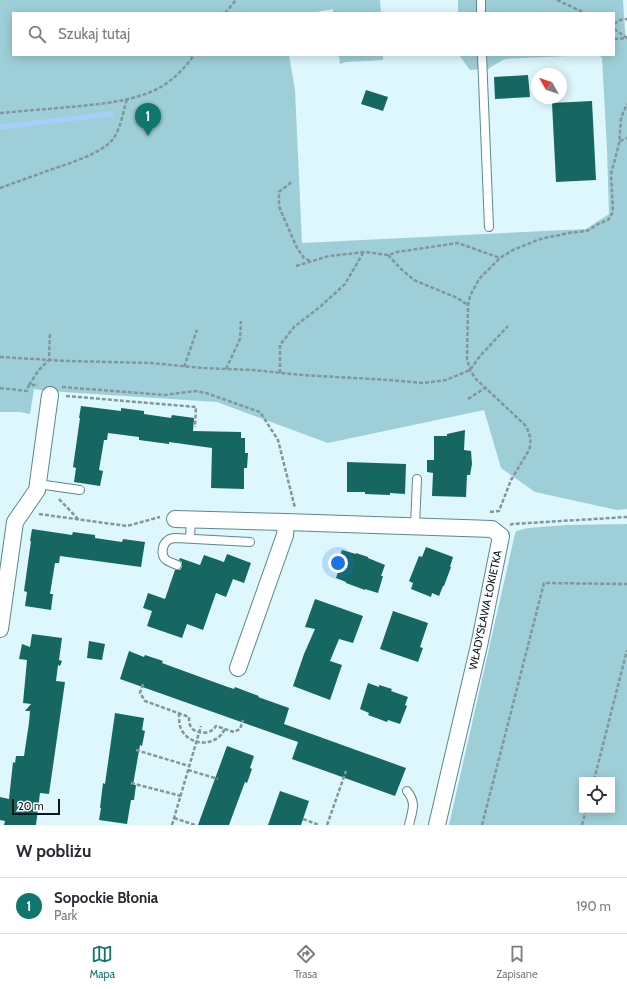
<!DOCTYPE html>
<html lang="pl">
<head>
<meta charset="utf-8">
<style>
	body { margin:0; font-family:Cabin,sans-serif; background:#f7f7f7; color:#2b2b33 }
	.controls { position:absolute; right:12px; bottom:12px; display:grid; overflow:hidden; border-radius:0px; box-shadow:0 2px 10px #0003 }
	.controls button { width:36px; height:36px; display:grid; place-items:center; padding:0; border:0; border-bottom:1px solid #e1e1e2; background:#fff; color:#2b2b33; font:20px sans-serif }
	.compass { position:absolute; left:531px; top:68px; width:36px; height:36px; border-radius:50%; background:#fff; box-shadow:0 2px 10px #0003; rotate:310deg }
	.scale { position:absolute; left:12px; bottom:10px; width:48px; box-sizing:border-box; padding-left:4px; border:2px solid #07181b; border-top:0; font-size:11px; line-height:14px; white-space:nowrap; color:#07181b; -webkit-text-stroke:3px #fff; paint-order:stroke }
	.you { position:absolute; left:338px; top:563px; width:14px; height:14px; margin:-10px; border:3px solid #fff; border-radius:50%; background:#1a73e8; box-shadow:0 0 0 6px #1a73e833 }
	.badge { display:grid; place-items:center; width:26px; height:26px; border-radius:50%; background:#0f766e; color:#fff; font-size:13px; font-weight:700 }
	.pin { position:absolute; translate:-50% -33px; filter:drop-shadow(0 1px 2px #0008) }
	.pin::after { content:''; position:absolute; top:21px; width:14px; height:12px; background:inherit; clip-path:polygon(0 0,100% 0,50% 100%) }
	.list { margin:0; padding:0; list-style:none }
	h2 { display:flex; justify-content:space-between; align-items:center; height:52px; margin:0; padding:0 16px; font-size:17px }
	h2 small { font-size:13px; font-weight:400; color:#7c7c81 }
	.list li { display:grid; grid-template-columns:26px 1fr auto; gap:12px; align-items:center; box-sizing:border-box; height:56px; padding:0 16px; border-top:1px solid #e1e1e2 }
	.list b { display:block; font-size:15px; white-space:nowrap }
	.list p { margin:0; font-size:13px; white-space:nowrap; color:#7c7c81 }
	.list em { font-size:13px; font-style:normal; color:#7c7c81 }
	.icon { flex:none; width:22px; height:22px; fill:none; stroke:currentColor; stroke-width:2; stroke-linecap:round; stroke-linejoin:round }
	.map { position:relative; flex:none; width:627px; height:825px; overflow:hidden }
	.search { position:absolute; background:#fff; box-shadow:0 2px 10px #0003; left:12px; right:12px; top:12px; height:44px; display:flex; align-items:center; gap:10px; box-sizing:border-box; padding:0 14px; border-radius:0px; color:#7c7c81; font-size:15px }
	.sheet { height:108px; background:#fff }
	nav { display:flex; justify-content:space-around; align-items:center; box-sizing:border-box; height:56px; border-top:1px solid #e1e1e2; background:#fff; font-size:11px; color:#7c7c81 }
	nav a { display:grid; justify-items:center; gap:2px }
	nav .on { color:#0f766e }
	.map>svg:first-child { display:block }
	.green { fill:#9ecfd8; fill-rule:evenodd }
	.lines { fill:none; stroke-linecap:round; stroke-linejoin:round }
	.stream { stroke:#a8cffa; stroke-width:5 }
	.building { fill:#166762 }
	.service-casing { stroke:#5d878e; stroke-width:10 }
	.minor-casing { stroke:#5d878e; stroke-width:18 }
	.path { stroke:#81979b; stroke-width:2.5; stroke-dasharray:4 2; stroke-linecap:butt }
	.service { stroke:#fff; stroke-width:8 }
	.minor { stroke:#fff; stroke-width:16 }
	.labels { text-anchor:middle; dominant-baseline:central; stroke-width:4; stroke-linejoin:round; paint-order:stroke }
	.street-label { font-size:11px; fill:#07181b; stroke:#fff }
</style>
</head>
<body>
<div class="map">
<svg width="627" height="825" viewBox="0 0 627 825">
	<rect width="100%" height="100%" fill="#ddf7fc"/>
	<g class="green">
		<path d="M 0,0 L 380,0 L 381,13 L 333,13 L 333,9 L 310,13 L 13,13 L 13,55 L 289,55 L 295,90 L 302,243 L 586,229 L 609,214 L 607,149 L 602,58 L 599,55 L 614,55 L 614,13 L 458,13 L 458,0 L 623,0 L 625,32 L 627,41 L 627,509 L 617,510 L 535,492 L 501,468 L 484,410 L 328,443 L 217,402 L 48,391 L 34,389 L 30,414 L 20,412 L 0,412 Z"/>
		<path d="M 339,55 L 383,55 L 383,60 L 346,62 L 340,64 Z"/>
		<path d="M 459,55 L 590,55 L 505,59 L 489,68 L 489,69 L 470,70 Z"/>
		<path d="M 627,524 L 627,825 L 449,825 L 514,538 L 516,531 L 528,528 L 567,525 ZM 582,780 L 612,780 L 612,810 L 582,810 Z"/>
	</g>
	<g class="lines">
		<path class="stream" d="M 0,127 L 111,114"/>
	</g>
	<g class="building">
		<path d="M 528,75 L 530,97 L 495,99 L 494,77 Z"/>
		<path d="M 366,90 L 388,97 L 383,111 L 361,104 Z"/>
		<path d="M 592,101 L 596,180 L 556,182 L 552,103 Z"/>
		<path d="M 81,406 L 121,411 L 121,408 L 144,411 L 144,414 L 171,418 L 172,415 L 194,418 L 193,431 L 241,432 L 241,438 L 245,438 L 245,453 L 248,453 L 247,468 L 244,468 L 244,489 L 211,488 L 212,448 L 169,442 L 169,444 L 139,440 L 139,437 L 108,433 L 107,440 L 104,440 L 99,470 L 103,471 L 100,486 L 74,482 L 76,468 L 73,467 L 80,418 L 79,418 Z"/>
		<path d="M 465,430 L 464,450 L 471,451 L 472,464 L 470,475 L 467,475 L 466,497 L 432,496 L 433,473 L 427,472 L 427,460 L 434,460 L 434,436 L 447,436 L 447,434 Z"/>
		<path d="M 347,462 L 406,464 L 405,494 L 390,493 L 390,495 L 365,494 L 365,492 L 347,492 Z"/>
		<path d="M 32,529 L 72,535 L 73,532 L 95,535 L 95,538 L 122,542 L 123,539 L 145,542 L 141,567 L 60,556 L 59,563 L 55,563 L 50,594 L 53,594 L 51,610 L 25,606 L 27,592 L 24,591 L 31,541 L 30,541 Z"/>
		<path d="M 426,547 L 453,557 L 450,567 L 451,567 L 444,586 L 443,586 L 439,596 L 432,593 L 431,597 L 411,589 L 413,583 L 409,581 L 419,556 L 422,557 Z"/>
		<path d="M 342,550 L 356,554 L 356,553 L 368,557 L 368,558 L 385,565 L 381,576 L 383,576 L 378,593 L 365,589 L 365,590 L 346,583 L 346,582 L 336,578 L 338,572 L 335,570 Z"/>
		<path d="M 227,554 L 251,563 L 244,583 L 233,579 L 226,597 L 216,593 L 203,630 L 187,624 L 182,638 L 147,626 L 152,611 L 143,608 L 148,593 L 165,599 L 175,570 L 180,570 L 182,567 L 182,562 L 179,560 L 180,558 L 200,565 L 204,555 L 224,562 Z"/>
		<path d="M 315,599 L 363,616 L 353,643 L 339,639 L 330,661 L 342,665 L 330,700 L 293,686 L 304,654 L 315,629 L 305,627 Z"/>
		<path d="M 393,611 L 428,623 L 420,647 L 423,648 L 418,662 L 380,649 Z"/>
		<path d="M 32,634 L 62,638 L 59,660 L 62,661 L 60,666 L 58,665 L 56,681 L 65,682 L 49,794 L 40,793 L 36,825 L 4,825 L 5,821 L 0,820 L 0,797 L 9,799 L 13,762 L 15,763 L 16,756 L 24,756 L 29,723 L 30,711 L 25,711 L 31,704 L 23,703 L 27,660 L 19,659 L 22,644 L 30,647 Z"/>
		<path d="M 89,641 L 105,644 L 102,660 L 87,658 Z"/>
		<path d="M 129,651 L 144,657 L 145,655 L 163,661 L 162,663 L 225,686 L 234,689 L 235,687 L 259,696 L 258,697 L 289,708 L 284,724 L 406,768 L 395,796 L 292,759 L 298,742 L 120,679 Z"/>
		<path d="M 368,683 L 379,687 L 379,685 L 392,689 L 391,691 L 408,697 L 405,705 L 407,706 L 400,724 L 388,720 L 387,722 L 368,715 L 369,713 L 360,709 Z"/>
		<path d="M 115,713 L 144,718 L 142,730 L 145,731 L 142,746 L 140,745 L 133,785 L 136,785 L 134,800 L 131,800 L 127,824 L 99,820 L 101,808 L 100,808 L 103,783 L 105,784 Z"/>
		<path d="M 227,746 L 254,756 L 250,768 L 252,769 L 247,783 L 245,782 L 229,825 L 198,825 Z"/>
		<path d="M 280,791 L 309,801 L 301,825 L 268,825 Z"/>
	</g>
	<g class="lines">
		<g class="service-casing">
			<g id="service">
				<path d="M 481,0 L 481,13"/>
				<path d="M 482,55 L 489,227"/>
				<path d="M 38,484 L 80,490"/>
				<path d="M 415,526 L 417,479"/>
				<path d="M 190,538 L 191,519"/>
				<path d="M 177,565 C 173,563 168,562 165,559 C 161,554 162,545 167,541 C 169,539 173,538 176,538 L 250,542"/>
				<path d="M 407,791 C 417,803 412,811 409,825"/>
			</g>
		</g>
		<g class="minor-casing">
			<g id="minor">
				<path d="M 175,519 L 286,522 L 492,529 L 501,536 L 480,641 L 437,825"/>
				<path d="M 0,629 L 15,522 L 37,490 L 50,395"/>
				<path d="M 238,668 L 285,535 L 286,522"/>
			</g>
		</g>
		<g class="path">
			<path d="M 557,0 L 585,13"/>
			<path d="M 225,13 L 236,0"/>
			<path d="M 598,13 L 598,12"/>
			<path d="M 614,24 L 620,20 L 627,19"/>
			<path d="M 614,29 L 627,38"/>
			<path d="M 614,39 L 627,38"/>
			<path d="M 0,113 C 23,111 47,109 70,107 C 99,104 132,102 159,88 C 172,81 186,67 194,55"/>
			<path d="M 620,141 L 627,138"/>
			<path d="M 291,182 C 288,186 283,188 279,192 L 279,204 L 280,209 L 297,248 L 304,258 L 310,261"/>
			<path d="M 0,188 C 16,182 31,177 47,171 C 64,165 102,154 113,139 C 121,128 123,112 127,99"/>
			<path d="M 388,255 L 401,269 L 414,280 L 457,298 L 468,305"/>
			<path d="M 296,266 L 329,256 L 366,252 L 388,255 L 397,252 L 458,243 L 500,258"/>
			<path d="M 0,357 L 68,361 L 151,363 L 202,368 L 253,370 L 302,375 L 389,380 L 423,383 L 446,380 L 470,370 L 480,356 L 508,326"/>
			<path d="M 184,367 L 197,330"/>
			<path d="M 226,369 L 240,339 L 241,321"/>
			<path d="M 280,373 L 280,345 L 294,327 L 321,306 L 345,284 L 363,253"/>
			<path d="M 29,385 L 38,371 L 49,360 L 50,333"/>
			<path d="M 62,387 L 165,395 L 195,391 L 206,393 L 260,412 L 278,440 L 295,508"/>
			<path d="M 0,388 L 27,391 L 29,385 L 38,385"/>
			<path d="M 66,396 L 196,407 L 195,427"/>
			<path d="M 468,399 L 485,388"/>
			<path d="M 59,499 L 79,520"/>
			<path d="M 490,512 L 499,511 L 511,480 L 529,450 C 532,441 530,433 525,425 L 475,378 L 470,370 L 467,358 L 468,305 L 470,296 L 479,279 L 500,258 L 513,250 L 535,241 L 544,238 L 560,235 L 568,233 L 586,231 L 589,230 L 598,224 L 608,220 L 610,217 L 613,212 L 611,174 L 619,144 L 621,119 L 623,113 L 627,104"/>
			<path d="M 39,514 L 127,526 L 160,517"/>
			<path d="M 510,525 L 512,524 L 627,517"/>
			<path d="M 143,684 L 140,693 L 145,701 L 189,717 C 189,720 189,724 191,727 C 194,732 203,734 208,732 C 212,731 214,729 216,726 L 234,732 L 240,729 L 243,720"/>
			<path d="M 179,713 C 179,719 179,724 181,729 C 187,741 202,746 214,740 C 219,738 222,734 225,729"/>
			<path d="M 136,750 L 189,766"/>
			<path d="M 188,770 L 218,779"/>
			<path d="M 594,780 L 627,650"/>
			<path d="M 131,783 L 181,796"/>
			<path d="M 174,818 L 195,825"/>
			<path d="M 303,819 L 319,825"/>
			<path d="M 172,825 L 201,726"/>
			<path d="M 327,825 L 346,771"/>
			<path d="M 482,825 L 544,583 L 627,584"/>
			<path d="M 582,825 L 586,810"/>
		</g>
		<use href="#service" class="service"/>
		<use href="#minor" class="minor"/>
	</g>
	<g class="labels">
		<g class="street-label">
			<text transform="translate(485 610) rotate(-78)">WŁADYSŁAWA ŁOKIETKA</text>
		</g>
	</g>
</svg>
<div class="controls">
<button><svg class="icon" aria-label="locate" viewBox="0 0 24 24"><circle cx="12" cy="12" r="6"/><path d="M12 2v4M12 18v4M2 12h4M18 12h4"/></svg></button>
</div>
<svg class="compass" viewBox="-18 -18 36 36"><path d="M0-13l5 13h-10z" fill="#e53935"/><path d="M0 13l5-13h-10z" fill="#7c7c81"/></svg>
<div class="scale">20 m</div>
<div class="you"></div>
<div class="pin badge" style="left:148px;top:136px">1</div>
<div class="search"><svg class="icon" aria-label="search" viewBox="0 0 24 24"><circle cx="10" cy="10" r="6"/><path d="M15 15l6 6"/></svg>Szukaj tutaj</div>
</div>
<section class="sheet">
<h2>W pobliżu<small></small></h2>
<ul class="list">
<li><span class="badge">1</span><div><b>Sopockie Błonia</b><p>Park</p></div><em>190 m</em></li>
</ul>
</section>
<nav>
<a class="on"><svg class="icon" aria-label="map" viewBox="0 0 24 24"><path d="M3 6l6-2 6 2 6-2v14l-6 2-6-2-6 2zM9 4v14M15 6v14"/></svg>Mapa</a>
<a><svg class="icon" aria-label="directions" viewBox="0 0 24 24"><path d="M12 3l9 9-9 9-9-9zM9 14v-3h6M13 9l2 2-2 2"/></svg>Trasa</a>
<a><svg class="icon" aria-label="saved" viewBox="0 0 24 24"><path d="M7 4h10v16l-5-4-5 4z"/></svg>Zapisane</a>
</nav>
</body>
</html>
